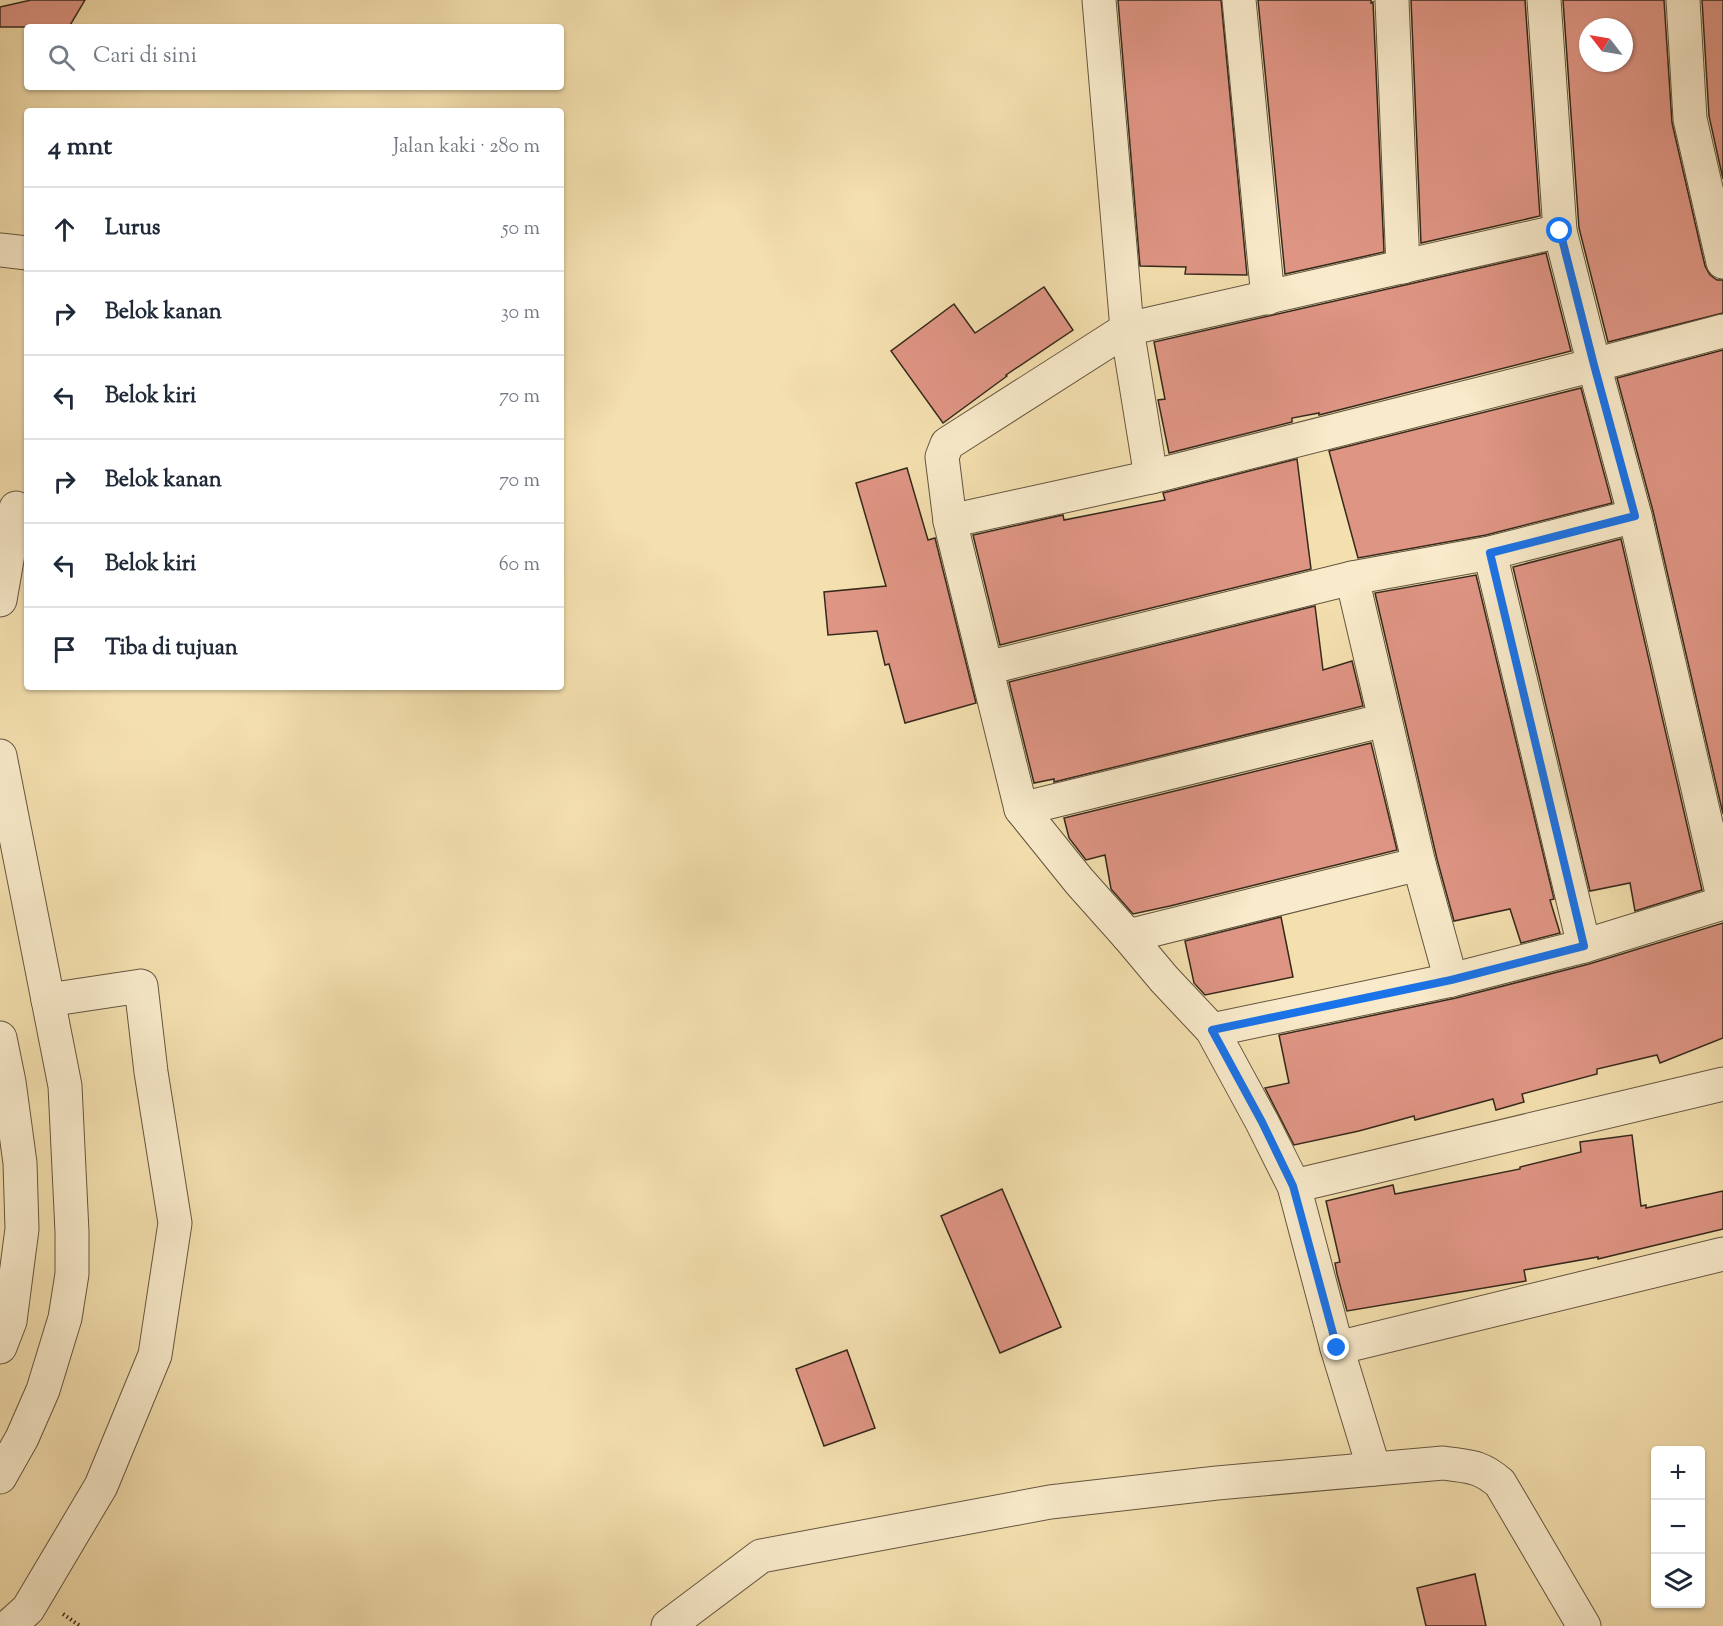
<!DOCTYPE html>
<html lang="id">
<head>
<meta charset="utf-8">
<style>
	body { margin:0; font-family:"Sorts Mill Goudy",serif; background:#f6f6f7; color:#1f2937 }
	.controls { position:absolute; right:18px; bottom:18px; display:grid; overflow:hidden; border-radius:6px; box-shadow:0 2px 4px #0004 }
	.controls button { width:54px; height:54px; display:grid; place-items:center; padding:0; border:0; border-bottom:2px solid #e0e1e3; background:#fff; color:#1f2937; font:30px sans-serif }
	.compass { position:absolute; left:1579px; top:18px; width:54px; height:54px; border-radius:50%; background:#fff; box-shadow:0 2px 4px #0004; rotate:301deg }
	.stop { position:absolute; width:18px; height:18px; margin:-14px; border:4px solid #1a73e8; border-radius:50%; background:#fff }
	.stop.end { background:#1a73e8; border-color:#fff; box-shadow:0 2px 6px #0008 }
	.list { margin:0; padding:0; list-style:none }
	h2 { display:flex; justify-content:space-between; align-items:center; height:78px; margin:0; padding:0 24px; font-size:26px }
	h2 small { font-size:20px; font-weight:400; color:#747a83 }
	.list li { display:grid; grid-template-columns:39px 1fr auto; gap:18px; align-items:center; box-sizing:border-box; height:84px; padding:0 24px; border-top:2px solid #e0e1e3 }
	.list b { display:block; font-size:22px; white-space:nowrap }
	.list em { font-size:20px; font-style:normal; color:#747a83 }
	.icon { flex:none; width:33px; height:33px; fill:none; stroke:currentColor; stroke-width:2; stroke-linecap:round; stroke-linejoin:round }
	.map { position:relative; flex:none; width:1723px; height:1626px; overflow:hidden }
	.search { position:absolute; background:#fff; box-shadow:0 2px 4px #0004; left:24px; top:24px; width:540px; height:66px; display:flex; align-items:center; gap:15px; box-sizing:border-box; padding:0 21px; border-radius:6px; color:#747a83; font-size:22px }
	.panel { position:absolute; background:#fff; box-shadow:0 2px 4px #0004; left:24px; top:108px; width:540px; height:582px; border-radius:6px }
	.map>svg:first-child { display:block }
	.building { fill:#df9584; stroke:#34291c; stroke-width:1.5; fill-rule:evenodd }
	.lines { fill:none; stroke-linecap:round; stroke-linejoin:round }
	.minor-casing { stroke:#645640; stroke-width:35 }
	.path { stroke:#34291c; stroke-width:4; stroke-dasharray:1.5 3; stroke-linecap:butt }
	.minor { stroke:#f8eaca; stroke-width:33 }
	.route { stroke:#1a73e8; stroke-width:8 }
</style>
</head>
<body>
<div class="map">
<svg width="1723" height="1626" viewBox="0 0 1723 1626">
	<rect width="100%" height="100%" fill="#f4dfae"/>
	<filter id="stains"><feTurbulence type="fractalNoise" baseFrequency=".00333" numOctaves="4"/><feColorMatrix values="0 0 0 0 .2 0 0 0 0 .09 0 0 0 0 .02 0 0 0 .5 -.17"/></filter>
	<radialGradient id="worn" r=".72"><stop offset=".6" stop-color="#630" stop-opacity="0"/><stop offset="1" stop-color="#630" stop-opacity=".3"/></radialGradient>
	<g class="building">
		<path d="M 31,0 L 85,0 L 69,27 L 0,27 L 0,7 Z"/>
		<path d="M 1118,0 L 1221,0 L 1247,275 L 1185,274 L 1186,267 L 1140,266 Z"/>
		<path d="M 1258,0 L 1371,0 L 1371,3 L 1373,2 L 1384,252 L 1285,274 Z"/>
		<path d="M 1411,0 L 1525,0 L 1540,216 L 1421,243 Z"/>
		<path d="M 1563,0 L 1664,0 L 1672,123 L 1705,266 L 1710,275 L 1717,280 L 1723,280 L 1723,313 L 1608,342 L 1579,228 ZM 1588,27 L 1624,27 L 1624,63 L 1588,63 Z"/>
		<path d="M 1702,0 L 1723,0 L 1723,179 L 1709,116 Z"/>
		<path d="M 1546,253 L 1571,351 L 1319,415 L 1319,413 L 1292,418 L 1292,422 L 1169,453 L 1158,400 L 1165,399 L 1154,342 Z"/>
		<path d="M 1044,287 L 1073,330 L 1006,375 L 1007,376 L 943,423 L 891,351 L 954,304 L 975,333 Z"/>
		<path d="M 1723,350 L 1723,814 L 1653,511 L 1617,378 Z"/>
		<path d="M 1581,388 L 1612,503 L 1486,535 L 1358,558 L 1329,451 Z"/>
		<path d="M 1297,459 L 1311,569 L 1000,645 L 973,535 L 1063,515 L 1064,520 L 1165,500 L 1163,493 Z"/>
		<path d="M 907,468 L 928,540 L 935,538 L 976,703 L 905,723 L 889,664 L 885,665 L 877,631 L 828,635 L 824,592 L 886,586 L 856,483 Z"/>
		<path d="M 1621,539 L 1702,890 L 1635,911 L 1630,883 L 1590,891 L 1513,567 Z"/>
		<path d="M 1476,575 L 1554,899 L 1550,900 L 1560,933 L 1521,943 L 1510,909 L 1454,921 L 1437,859 L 1375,593 Z"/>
		<path d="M 1315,606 L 1323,670 L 1352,661 L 1363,706 L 1054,782 L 1054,779 L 1034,783 L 1009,682 Z"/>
		<path d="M 1371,743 L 1397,850 L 1170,906 L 1133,914 L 1111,889 L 1105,855 L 1086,860 L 1069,838 L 1064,818 Z"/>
		<path d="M 1281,917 L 1293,977 L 1205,995 L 1194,983 L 1185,941 Z"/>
		<path d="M 1723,923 L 1723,1038 L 1660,1063 L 1657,1055 L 1597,1069 L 1597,1074 L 1522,1094 L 1524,1102 L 1496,1110 L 1493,1099 L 1415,1120 L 1414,1116 L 1359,1131 L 1294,1145 L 1265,1088 L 1289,1083 L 1279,1035 L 1456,998 L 1589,964 Z"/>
		<path d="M 1632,1135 L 1641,1206 L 1646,1205 L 1646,1208 L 1723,1191 L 1723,1229 L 1598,1259 L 1598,1257 L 1524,1270 L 1526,1281 L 1347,1311 L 1337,1274 L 1335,1263 L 1340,1262 L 1326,1201 L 1393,1185 L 1395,1194 L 1520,1169 L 1520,1167 L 1581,1152 L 1580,1142 Z"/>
		<path d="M 1002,1189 L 1061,1327 L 1000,1353 L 941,1216 Z"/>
		<path d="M 847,1350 L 875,1428 L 824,1446 L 796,1369 Z"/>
		<path d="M 1475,1574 L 1486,1626 L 1426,1626 L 1417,1588 Z"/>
	</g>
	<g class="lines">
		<g class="minor-casing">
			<g id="minor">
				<path d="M 1099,0 L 1127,329 L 1151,477"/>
				<path d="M 1239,0 L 1268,298"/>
				<path d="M 1392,0 L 1403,267"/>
				<path d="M 1544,0 L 1560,231 L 1594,365 L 1635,516 L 1723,897"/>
				<path d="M 1683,0 L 1690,119 L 1723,262"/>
				<path d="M 0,250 L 27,253"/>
				<path d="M 950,521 L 1151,477 L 1594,365 L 1723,331"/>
				<path d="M 1490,553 L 1584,946"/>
				<path d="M 1352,578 L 1419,864 L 1451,980"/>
				<path d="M 0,600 L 16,508"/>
				<path d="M 987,668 L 1352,578 L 1490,553 L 1635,516"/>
				<path d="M 0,756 L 65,1086 L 72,1232 L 72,1274 L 65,1318 L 43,1390 L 22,1438 L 0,1477"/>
				<path d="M 1021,809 L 1385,720"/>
				<path d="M 1128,936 L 1419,864"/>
				<path d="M 1212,1030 L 1451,980 L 1584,946 L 1723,903"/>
				<path d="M 0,1038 L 9,1082 L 20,1163 L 22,1229 L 10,1321 L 0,1347"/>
				<path d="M 1294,1186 L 1723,1084"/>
				<path d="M 1337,1348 L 1723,1254"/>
				<path d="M 1374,1469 L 1337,1348 L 1294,1186 L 1262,1122 L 1212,1030 L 1164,979 L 1128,936 L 1079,881 L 1021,809 L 950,521 L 942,457 L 947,444 L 1127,329 L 1560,231"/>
				<path d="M 9,1626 L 28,1609 L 101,1486 L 155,1355 L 175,1223 L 151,1072 L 141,986 L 48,1000"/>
				<path d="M 668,1626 L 761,1556 L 1050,1502 L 1217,1483 L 1443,1463 C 1469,1467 1479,1465 1500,1483 L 1584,1626"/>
			</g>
		</g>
		<path class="path" d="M 63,1614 L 80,1626"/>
		<use href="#minor" class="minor"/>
	</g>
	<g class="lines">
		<path class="route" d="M 1337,1348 L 1293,1186 L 1262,1122 L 1212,1030 L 1451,980 L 1584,946 L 1490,553 L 1635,516 L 1594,365 L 1560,231"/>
	</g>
	<rect width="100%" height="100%" filter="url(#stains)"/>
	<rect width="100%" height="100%" fill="url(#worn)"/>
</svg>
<div class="controls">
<button>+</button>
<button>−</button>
<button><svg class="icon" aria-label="layers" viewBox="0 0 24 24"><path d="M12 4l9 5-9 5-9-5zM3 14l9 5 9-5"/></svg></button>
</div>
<svg class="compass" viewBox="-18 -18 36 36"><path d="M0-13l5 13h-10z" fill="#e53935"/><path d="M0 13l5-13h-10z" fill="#747a83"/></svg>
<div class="stop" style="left:1560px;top:231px"></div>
<div class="stop end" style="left:1337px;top:1348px"></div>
<div class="search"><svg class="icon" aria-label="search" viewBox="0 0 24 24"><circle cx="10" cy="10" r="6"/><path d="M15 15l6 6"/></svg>Cari di sini</div>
<section class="panel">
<h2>4 mnt<small>Jalan kaki · 280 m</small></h2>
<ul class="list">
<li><svg class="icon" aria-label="ahead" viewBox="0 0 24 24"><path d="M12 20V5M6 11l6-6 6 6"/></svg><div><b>Lurus</b></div><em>50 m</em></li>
<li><svg class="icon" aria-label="right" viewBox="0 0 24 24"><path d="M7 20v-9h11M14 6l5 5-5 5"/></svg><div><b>Belok kanan</b></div><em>30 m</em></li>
<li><svg class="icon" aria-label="left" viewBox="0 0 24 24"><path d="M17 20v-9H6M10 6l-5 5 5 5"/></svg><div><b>Belok kiri</b></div><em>70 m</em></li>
<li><svg class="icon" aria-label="right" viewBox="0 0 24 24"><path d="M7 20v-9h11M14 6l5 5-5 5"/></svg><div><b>Belok kanan</b></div><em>70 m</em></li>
<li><svg class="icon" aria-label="left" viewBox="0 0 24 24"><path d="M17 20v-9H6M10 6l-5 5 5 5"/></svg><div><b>Belok kiri</b></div><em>60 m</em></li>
<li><svg class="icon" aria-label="arrive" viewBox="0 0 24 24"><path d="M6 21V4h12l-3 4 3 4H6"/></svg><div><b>Tiba di tujuan</b></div></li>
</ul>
</section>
</div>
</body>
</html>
